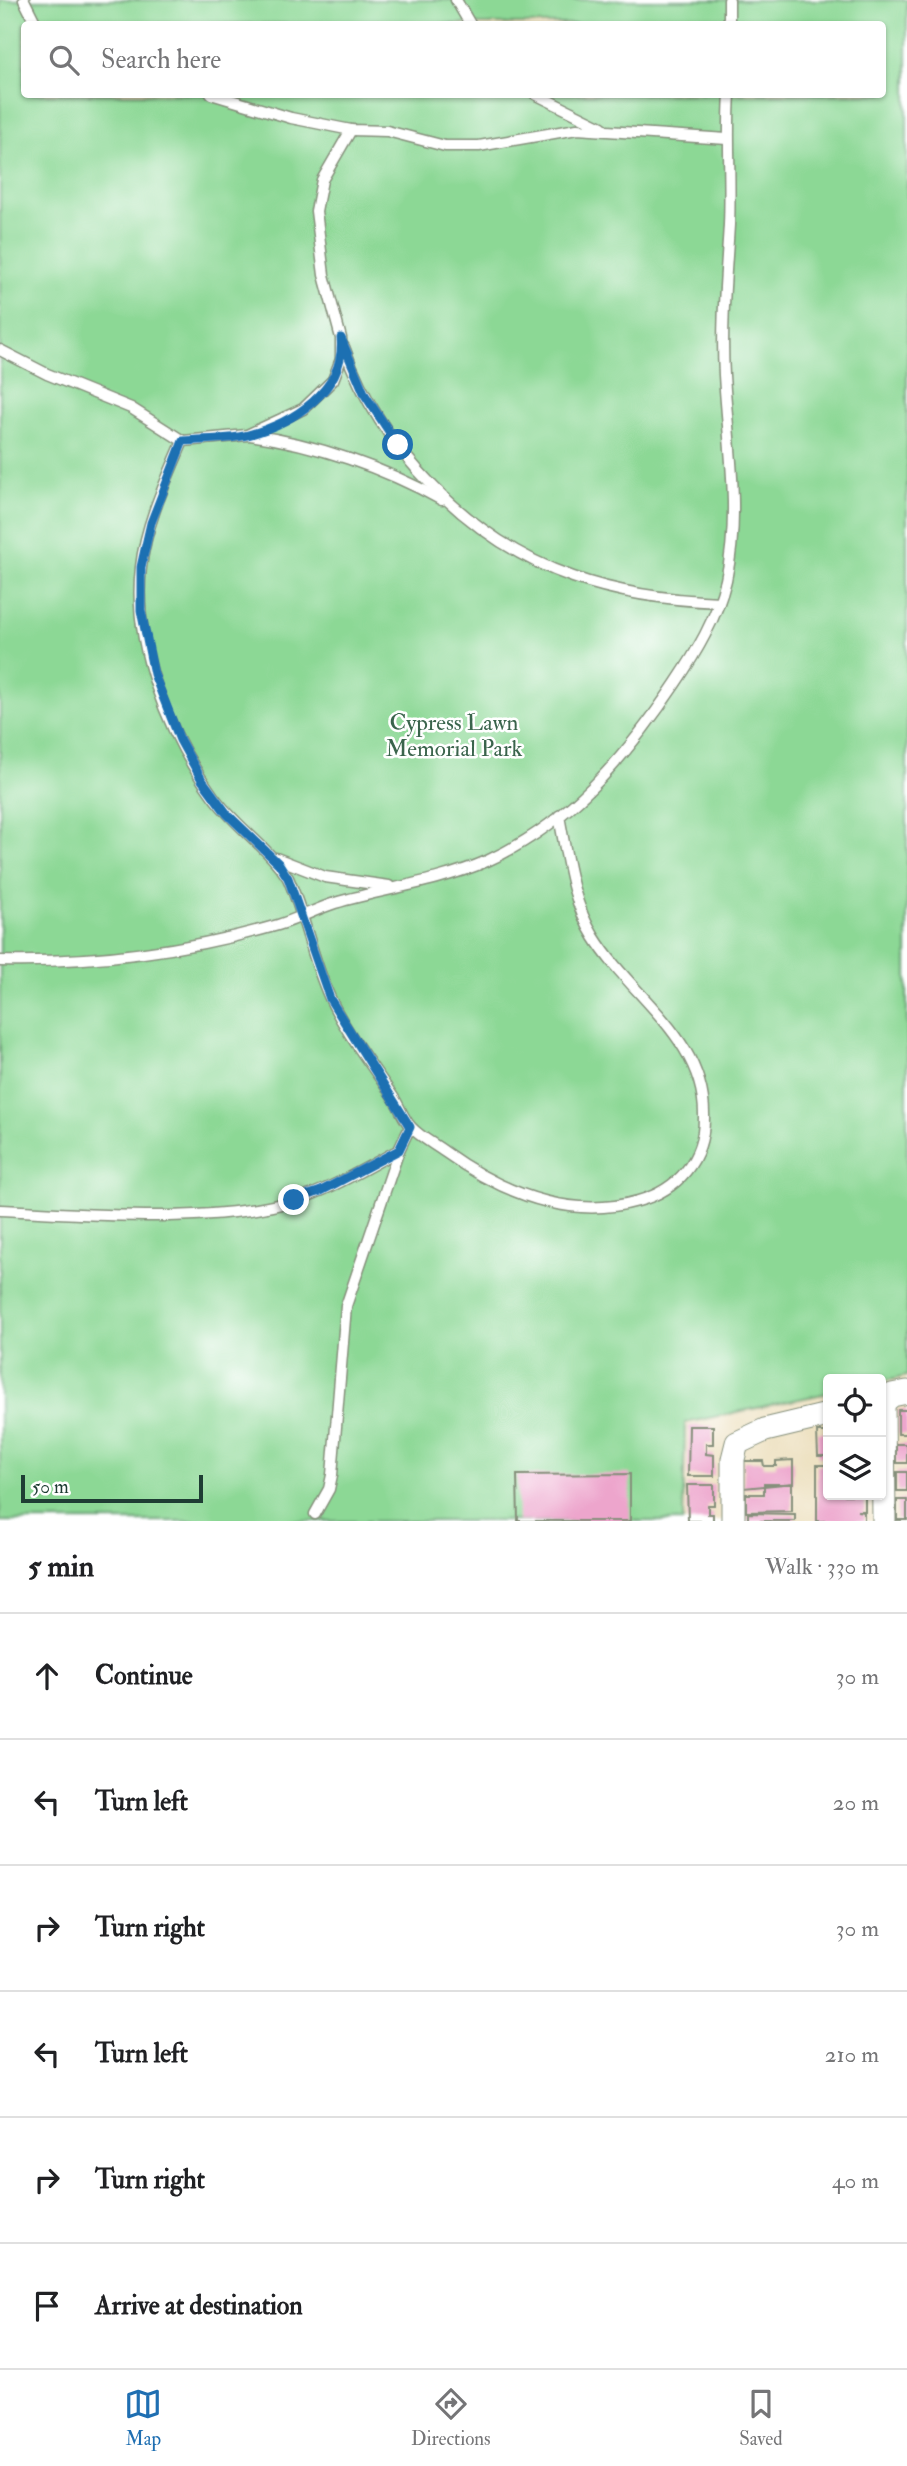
<!DOCTYPE html>
<html lang="en">
<head>
<meta charset="utf-8">
<style>
	body { margin:0; font-family:"IM FELL Double Pica",serif; background:#f2f2f2; color:#202124 }
	.controls { position:absolute; right:21px; bottom:21px; display:grid; overflow:hidden; border-radius:7px; box-shadow:0 2px 5px #0004 }
	.controls button { width:63px; height:63px; display:grid; place-items:center; padding:0; border:0; border-bottom:2px solid #e0e0e0; background:#fff; color:#202124; font:35px sans-serif }
	.scale { position:absolute; left:21px; bottom:18px; width:182px; box-sizing:border-box; padding-left:7px; border:4px solid #1f3d34; border-top:0; font-size:19px; line-height:24px; white-space:nowrap; color:#1f3d34; -webkit-text-stroke:5px #fff; paint-order:stroke }
	.stop { position:absolute; width:21px; height:21px; margin:-16px; border:5px solid #1f6fb2; border-radius:50%; background:#fff }
	.stop.end { background:#1f6fb2; border-color:#fff; box-shadow:0 2px 7px #0008 }
	.list { margin:0; padding:0; list-style:none }
	h2 { display:flex; justify-content:space-between; align-items:center; height:91px; margin:0; padding:0 28px; font-size:30px }
	h2 small { font-size:23px; font-weight:400; color:#757577 }
	.list li { display:grid; grid-template-columns:46px 1fr auto; gap:21px; align-items:center; box-sizing:border-box; height:126px; padding:0 28px; border-top:2px solid #e0e0e0 }
	.list b { display:block; font-size:26px; white-space:nowrap }
	.list em { font-size:23px; font-style:normal; color:#757577 }
	.icon { flex:none; width:38px; height:38px; fill:none; stroke:currentColor; stroke-width:2; stroke-linecap:round; stroke-linejoin:round }
	.map { position:relative; flex:none; width:907px; height:1521px; overflow:hidden }
	.search { position:absolute; background:#fff; box-shadow:0 2px 5px #0004; left:21px; right:21px; top:21px; height:77px; display:flex; align-items:center; gap:18px; box-sizing:border-box; padding:0 24px; border-radius:7px; color:#757577; font-size:26px }
	.sheet { height:847px; background:#fff }
	nav { display:flex; justify-content:space-around; align-items:center; box-sizing:border-box; height:98px; border-top:2px solid #e0e0e0; background:#fff; font-size:19px; color:#757577 }
	nav a { display:grid; justify-items:center; gap:4px }
	nav .on { color:#1f6fb2 }
	.map>svg:first-child { display:block }
	.green { fill:#8cd895; stroke:#568a64; stroke-width:2; fill-rule:evenodd }
	.building { fill:#eda5cc }
	.lines { fill:none; stroke-linecap:round; stroke-linejoin:round }
	.lane-casing { stroke:#86907c; stroke-width:13 }
	.street-casing { stroke:#86907c; stroke-width:25 }
	.lane { stroke:#fff; stroke-width:10 }
	.street { stroke:#fff; stroke-width:23 }
	.route { stroke:#1f6fb2; stroke-width:9 }
	.labels { text-anchor:middle; dominant-baseline:central; stroke-width:5; stroke-linejoin:round; paint-order:stroke }
	.park-label { font-size:23px; fill:#3a644c; stroke:#fff }
</style>
</head>
<body>
<div class="map">
<svg width="907" height="1521" viewBox="0 0 907 1521">
	<rect width="100%" height="100%" fill="#fff"/>
	<filter id="ink" filterUnits="userSpaceOnUse"><feTurbulence type="fractalNoise" baseFrequency=".0143" numOctaves="2"/><feDisplacementMap in="SourceGraphic" scale="14" xChannelSelector="R" yChannelSelector="G"/><feConvolveMatrix kernelMatrix="1 2 1 2 8 2 1 2 1" color-interpolation-filters="sRGB"/></filter>
	<filter id="wash" filterUnits="userSpaceOnUse"><feTurbulence type="fractalNoise" baseFrequency=".00686" numOctaves="4" result="noise"/><feDisplacementMap in="SourceGraphic" scale="28" xChannelSelector="R" yChannelSelector="G"/><feGaussianBlur stdDeviation="1.57" result="paint"/><feColorMatrix in="noise" values="0 0 0 0 0 0 0 0 0 0 0 0 0 0 0 0 0 1.4 0 .05"/><feComposite in="paint" operator="in"/></filter>
	<g filter="url(#wash)">
		<rect width="100%" height="100%" fill="#eee2c3"/>
		<path class="green" d="M 0,0 L 907,0 L 907,1376 L 881,1382 L 881,1379 L 828,1379 L 828,1393 L 685,1423 L 683,1521 L 0,1521 ZM 24,24 L 883,24 L 883,94 L 24,94 Z"/>
		<g id="blocks">
			<g class="building">
				<rect x="898" y="1410" width="9" height="24"/>
				<path d="M 689,1426 L 713,1426 L 713,1444 L 706,1444 L 706,1454 L 714,1455 L 714,1476 L 688,1476 Z"/>
				<path d="M 817,1432 L 828,1432 L 828,1456 L 818,1456 Z"/>
				<rect x="896" y="1444" width="11" height="19"/>
				<path d="M 793,1460 L 793,1483 L 744,1488 L 743,1461 L 763,1461 L 764,1466 L 776,1466 L 776,1461 Z"/>
				<path d="M 817,1465 L 828,1465 L 828,1495 L 865,1495 L 865,1511 L 857,1511 L 864,1512 L 864,1521 L 817,1521 Z"/>
				<rect x="897" y="1472" width="10" height="19"/>
				<path d="M 630,1474 L 630,1521 L 518,1521 L 517,1475 Z"/>
				<path d="M 764,1484 L 792,1484 L 792,1511 L 746,1512 L 746,1494 L 764,1494 Z"/>
				<path d="M 687,1485 L 714,1485 L 714,1505 L 708,1505 L 708,1514 L 713,1514 L 713,1521 L 688,1521 Z"/>
				<rect x="897" y="1500" width="10" height="20"/>
				<path d="M 748,1513 L 795,1514 L 795,1521 L 748,1521 Z"/>
			</g>
		</g>
	</g>
	<g filter="url(#ink)">
		<use href="#blocks" fill-opacity="0" stroke="#86907c" stroke-width="2"/>
		<g class="lines">
			<g class="lane-casing">
				<g id="lane">
					<path d="M 24,0 L 36,24"/>
					<path d="M 456,0 L 470,24"/>
					<path d="M 729,0 L 729,24"/>
					<path d="M 211,94 L 291,118 L 351,130 L 387,131 L 445,146 L 479,146 L 577,129 L 727,139"/>
					<path d="M 535,94 L 602,127"/>
					<path d="M 344,347 C 380,449 470,541 573,577 C 621,594 670,600 719,602"/>
					<path d="M 0,350 L 47,374 L 131,408 L 183,441 L 247,435 L 303,409 L 333,380 L 341,359 L 341,338 L 324,275 L 316,211 L 322,180 L 351,130"/>
					<path d="M 250,435 C 316,444 384,468 442,500"/>
					<path d="M 183,441 C 166,481 146,523 141,567 C 132,644 168,734 213,796 C 235,826 268,847 288,878 C 305,916 312,959 330,998 C 347,1035 373,1066 395,1100 C 400,1108 404,1120 411,1127 C 420,1137 434,1144 445,1152 C 501,1192 568,1221 638,1201 C 678,1190 704,1160 704,1118 C 706,1039 631,997 594,937 C 572,902 567,857 559,816"/>
					<path d="M 276,858 L 325,877 L 389,886"/>
					<path d="M 0,961 C 94,963 187,951 278,925 C 298,919 316,909 335,903 C 386,888 439,882 487,861 C 569,824 626,757 675,684 C 696,653 717,618 726,580 C 741,511 728,445 724,375 C 721,325 726,275 729,225 C 731,181 727,138 730,94"/>
					<path d="M 0,1210 C 89,1214 208,1225 293,1201 C 330,1190 364,1169 399,1150"/>
					<path d="M 315,1514 L 329,1489 L 332,1475 L 346,1306 L 399,1150 L 410,1127"/>
				</g>
			</g>
			<g class="street-casing">
				<g id="street">
					<path d="M 883,1403 L 884,1521"/>
					<path d="M 881,1404 L 892,1395 L 907,1392"/>
					<path d="M 733,1521 L 733,1459 L 737,1443 L 765,1430 L 828,1415"/>
				</g>
			</g>
			<use href="#lane" class="lane"/>
			<use href="#street" class="street"/>
		</g>
	</g>
	<g class="lines" filter="url(#ink)">
		<path class="route" d="M 294,1200 L 321,1191 L 399,1150 L 410,1127 L 330,999 L 288,878 L 279,864 L 227,814 L 202,780 L 180,740 L 154,674 L 141,610 L 141,567 L 151,523 L 183,441 C 204,439 228,440 248,435 C 293,423 346,390 341,338 L 365,395 L 398,445"/>
	</g>
	<g class="labels">
		<g class="park-label">
			<text x="454" y="722">Cypress Lawn<tspan x="454" dy="26">Memorial Park</tspan></text>
		</g>
	</g>
</svg>
<div class="controls">
<button><svg class="icon" aria-label="locate" viewBox="0 0 24 24"><circle cx="12" cy="12" r="6"/><path d="M12 2v4M12 18v4M2 12h4M18 12h4"/></svg></button>
<button><svg class="icon" aria-label="layers" viewBox="0 0 24 24"><path d="M12 4l9 5-9 5-9-5zM3 14l9 5 9-5"/></svg></button>
</div>
<div class="scale">50 m</div>
<div class="stop" style="left:398px;top:445px"></div>
<div class="stop end" style="left:294px;top:1200px"></div>
<div class="search"><svg class="icon" aria-label="search" viewBox="0 0 24 24"><circle cx="10" cy="10" r="6"/><path d="M15 15l6 6"/></svg>Search here</div>
</div>
<section class="sheet">
<h2>5 min<small>Walk · 330 m</small></h2>
<ul class="list">
<li><svg class="icon" aria-label="ahead" viewBox="0 0 24 24"><path d="M12 20V5M6 11l6-6 6 6"/></svg><div><b>Continue</b></div><em>30 m</em></li>
<li><svg class="icon" aria-label="left" viewBox="0 0 24 24"><path d="M17 20v-9H6M10 6l-5 5 5 5"/></svg><div><b>Turn left</b></div><em>20 m</em></li>
<li><svg class="icon" aria-label="right" viewBox="0 0 24 24"><path d="M7 20v-9h11M14 6l5 5-5 5"/></svg><div><b>Turn right</b></div><em>30 m</em></li>
<li><svg class="icon" aria-label="left" viewBox="0 0 24 24"><path d="M17 20v-9H6M10 6l-5 5 5 5"/></svg><div><b>Turn left</b></div><em>210 m</em></li>
<li><svg class="icon" aria-label="right" viewBox="0 0 24 24"><path d="M7 20v-9h11M14 6l5 5-5 5"/></svg><div><b>Turn right</b></div><em>40 m</em></li>
<li><svg class="icon" aria-label="arrive" viewBox="0 0 24 24"><path d="M6 21V4h12l-3 4 3 4H6"/></svg><div><b>Arrive at destination</b></div></li>
</ul>
</section>
<nav>
<a class="on"><svg class="icon" aria-label="map" viewBox="0 0 24 24"><path d="M3 6l6-2 6 2 6-2v14l-6 2-6-2-6 2zM9 4v14M15 6v14"/></svg>Map</a>
<a><svg class="icon" aria-label="directions" viewBox="0 0 24 24"><path d="M12 3l9 9-9 9-9-9zM9 14v-3h6M13 9l2 2-2 2"/></svg>Directions</a>
<a><svg class="icon" aria-label="saved" viewBox="0 0 24 24"><path d="M7 4h10v16l-5-4-5 4z"/></svg>Saved</a>
</nav>
</body>
</html>
